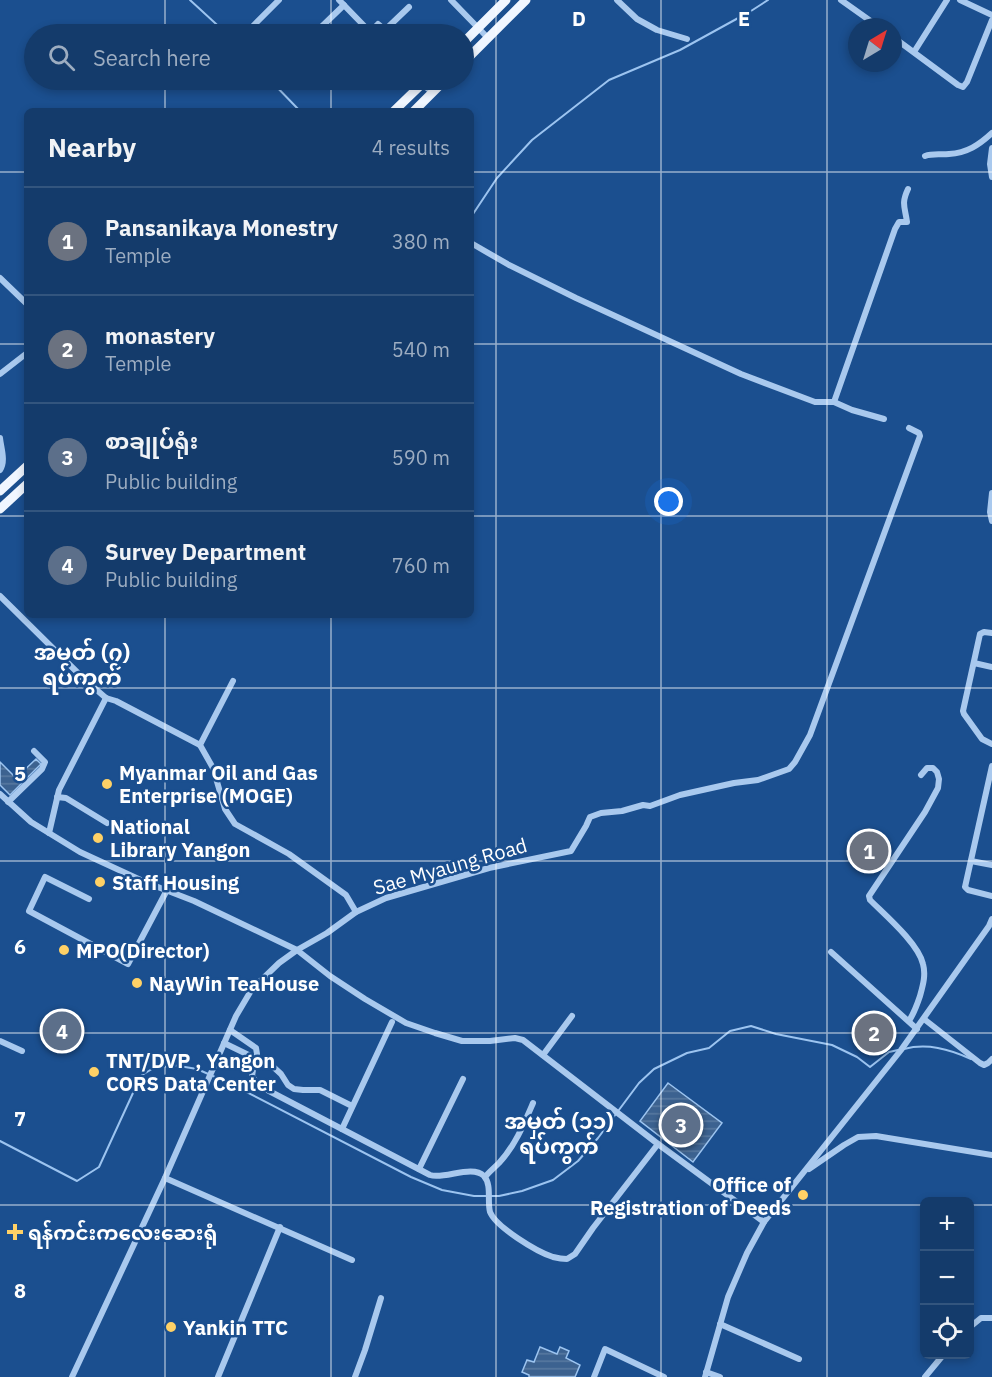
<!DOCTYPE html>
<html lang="en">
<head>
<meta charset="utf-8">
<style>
	body { margin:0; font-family:"IBM Plex Sans","Noto Sans Myanmar",sans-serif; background:#1d4271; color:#f1f3f6 }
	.controls { position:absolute; right:18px; bottom:18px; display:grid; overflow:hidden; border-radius:9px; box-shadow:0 3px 9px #0003 }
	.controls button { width:54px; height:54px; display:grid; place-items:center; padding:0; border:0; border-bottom:2px solid #33557e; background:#143b6b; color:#f1f3f6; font:30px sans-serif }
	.compass { position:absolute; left:848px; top:18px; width:54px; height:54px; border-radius:50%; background:#143b6b; box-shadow:0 3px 9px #0003; rotate:38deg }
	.you { position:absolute; left:669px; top:502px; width:21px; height:21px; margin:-15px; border:4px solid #fff; border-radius:50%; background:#1a73e8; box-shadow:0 0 0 9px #1a73e833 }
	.badge { display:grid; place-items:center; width:39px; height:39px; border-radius:50%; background:#95b2f1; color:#fff; font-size:20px; font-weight:700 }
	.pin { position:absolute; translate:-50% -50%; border:3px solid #fff; box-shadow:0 2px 6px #0006 }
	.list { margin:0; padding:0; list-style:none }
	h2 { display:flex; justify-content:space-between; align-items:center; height:78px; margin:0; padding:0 24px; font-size:26px }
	h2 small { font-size:20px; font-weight:400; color:#9dadc1 }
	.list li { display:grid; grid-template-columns:39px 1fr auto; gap:18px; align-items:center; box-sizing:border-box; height:108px; padding:0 24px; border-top:2px solid #33557e }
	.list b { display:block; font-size:22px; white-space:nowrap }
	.list p { margin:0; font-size:20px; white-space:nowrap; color:#9dadc1 }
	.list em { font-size:20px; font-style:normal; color:#9dadc1 }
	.icon { flex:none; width:33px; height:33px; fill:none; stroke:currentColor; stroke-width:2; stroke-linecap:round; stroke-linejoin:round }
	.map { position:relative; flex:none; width:992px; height:1377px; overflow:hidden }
	.search { position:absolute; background:#143b6b; box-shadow:0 3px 9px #0003; left:24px; top:24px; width:450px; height:66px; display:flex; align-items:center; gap:15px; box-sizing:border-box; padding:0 21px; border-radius:33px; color:#9dadc1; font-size:22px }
	.panel { position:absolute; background:#143b6b; box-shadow:0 3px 9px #0003; left:24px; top:108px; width:450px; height:510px; border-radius:9px }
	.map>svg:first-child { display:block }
	.water { fill:url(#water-rules); stroke:#9cc4f0; stroke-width:1.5 }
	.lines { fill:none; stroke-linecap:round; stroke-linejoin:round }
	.stream { stroke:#9cc4f0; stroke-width:2 }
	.street { stroke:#a9c9ee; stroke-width:6 }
	.primary { stroke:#f0f6ff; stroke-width:9 }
	.grid { fill:none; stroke:#fff; stroke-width:1.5; stroke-opacity:0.55 }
	.poi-dot { fill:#ffd166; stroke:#1b4f8f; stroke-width:2 }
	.labels { text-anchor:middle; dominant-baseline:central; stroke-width:5; stroke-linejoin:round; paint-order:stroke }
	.poi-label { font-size:20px; font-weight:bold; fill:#fff; stroke:#1b4f8f; text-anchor:start }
	.street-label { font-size:20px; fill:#fff; stroke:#1b4f8f }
	.quarter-label { font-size:22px; font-weight:bold; fill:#fff; stroke:#1b4f8f }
	.grid-label { font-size:20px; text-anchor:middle; font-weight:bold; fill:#fff; stroke:#1b4f8f; stroke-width:5; stroke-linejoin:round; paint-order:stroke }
</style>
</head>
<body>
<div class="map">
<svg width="992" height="1377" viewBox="0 0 992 1377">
	<defs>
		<pattern id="water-rules" width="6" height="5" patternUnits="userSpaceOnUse" patternTransform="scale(1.5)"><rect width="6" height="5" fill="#3c6290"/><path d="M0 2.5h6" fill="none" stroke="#597aa1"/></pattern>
	</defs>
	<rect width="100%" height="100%" fill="#1b4f8f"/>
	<g class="water">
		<path d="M 36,759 L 41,764 L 10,795 L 0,785 L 0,762 L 16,778 Z"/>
		<path d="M 668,1083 L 722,1123 L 693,1162 L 640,1121 Z"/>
		<path d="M 540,1347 L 557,1354 L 560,1347 L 569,1351 L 566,1358 L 580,1365 L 575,1377 L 529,1377 L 529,1375 L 522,1372 L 527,1360 L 534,1362 Z"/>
	</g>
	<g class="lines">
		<g class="stream">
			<path d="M 190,0 L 227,34"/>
			<path d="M 270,80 L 300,111"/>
			<path d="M 471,217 L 497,178 L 532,140 L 609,80 L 680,50 L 751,11 L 768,0"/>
			<path d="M 904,1049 C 927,1043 949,1049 971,1059"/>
			<path d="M 0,1141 L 77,1181 L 99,1167 L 133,1093 L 142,1075 L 152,1069 L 173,1065 L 197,1069 L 233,1085 L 411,1177 L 442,1190 L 474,1196 L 499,1196 L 522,1191 L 553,1180 L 578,1161 L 598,1138 L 639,1083 L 654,1069 L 687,1053 L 709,1048 L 730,1031 L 751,1026 L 776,1034 L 832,1045 L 857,1057 L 870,1067 L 889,1052 L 898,1050"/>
		</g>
		<g class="street">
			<path d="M 339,0 L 372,34"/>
			<path d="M 451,0 L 488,38"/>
			<path d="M 617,0 L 637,19 L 657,30 L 687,39"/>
			<path d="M 841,0 L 879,27"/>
			<path d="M 960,0 L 992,15"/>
			<path d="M 253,26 L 279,0"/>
			<path d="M 303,29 L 309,34"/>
			<path d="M 370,32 L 378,24 L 385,30 L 409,7"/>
			<path d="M 314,34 L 344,5"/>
			<path d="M 893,37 L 958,85 L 963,87 L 967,82 L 992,20"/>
			<path d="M 914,52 L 947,0"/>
			<path d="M 417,80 L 432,92"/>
			<path d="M 992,148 L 990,164 L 992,177"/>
			<path d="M 925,156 C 933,153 941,155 949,154 C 967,153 979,145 992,133"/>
			<path d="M 471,243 L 509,265 L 576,298 L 741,374 L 815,402 L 834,402 L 852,410 L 884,419"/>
			<path d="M 0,278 L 27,304"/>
			<path d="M 0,374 L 27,353"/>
			<path d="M 834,402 L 895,229 L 899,222 L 907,222 C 905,207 901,204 908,189"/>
			<path d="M 0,438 C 1,448 6,461 0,470"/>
			<path d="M 992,493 L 990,512 L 992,521"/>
			<path d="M 0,596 L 84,679 L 106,698 L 116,701 L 200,745"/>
			<path d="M 992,633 L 984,632 L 980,634 L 963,711 L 964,714 L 982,739 L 992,744"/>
			<path d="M 974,663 L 992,667"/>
			<path d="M 233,681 L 200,745 L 213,768 L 225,809 L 235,824 L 289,854 L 346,895 L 356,912"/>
			<path d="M 992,766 L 965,887 L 968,890 L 992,896"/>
			<path d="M 0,794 L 31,822 L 80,852 L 145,882 L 194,901 L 297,950 L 330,976 L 365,999 L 406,1023 L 435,1033 L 462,1041 L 490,1041 L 515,1038 L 523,1040 L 658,1144 L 764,1222"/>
			<path d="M 57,797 L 66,798 L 107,823"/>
			<path d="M 8,802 L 42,769 L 45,762 L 34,751"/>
			<path d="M 49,833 L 59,790 L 106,698"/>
			<path d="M 971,861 L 992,865"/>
			<path d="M 89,899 L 45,877 L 29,911 L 128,964 L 167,890"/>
			<path d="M 831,952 L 917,1029"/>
			<path d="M 924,1019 L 980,1063 L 984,1065 L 988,1063 L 992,1059"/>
			<path d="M 909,1021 C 914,1013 917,1005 920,996 C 923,985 926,975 923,964 C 918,943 885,915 870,900 L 869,896 L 925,812 L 938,788 L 939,779 L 937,772 L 933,768 L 927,768 L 921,775"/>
			<path d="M 230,1030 L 256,1048 L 257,1054 L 255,1058 L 252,1076 L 258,1085 L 271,1092 L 430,1175 C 444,1180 472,1164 484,1176 C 492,1185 487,1201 490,1212 C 496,1227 537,1252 553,1257 C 557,1258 562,1259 567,1259 L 575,1254 L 593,1228 L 658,1144"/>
			<path d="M 0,1041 L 22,1051"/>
			<path d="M 224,1043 L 255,1058"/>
			<path d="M 543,1055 L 572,1016"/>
			<path d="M 268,1062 L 281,1074 L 288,1085 L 294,1089 L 303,1090 L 320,1090 L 352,1106"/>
			<path d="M 342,1129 L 392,1022"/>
			<path d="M 419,1169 L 463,1079"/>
			<path d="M 809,1169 L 844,1145 L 858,1137 L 876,1136 L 992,1155"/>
			<path d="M 485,1177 C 489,1172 494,1168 499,1163 C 515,1146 524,1124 533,1103"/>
			<path d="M 165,1178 L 352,1260"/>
			<path d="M 720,1324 L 799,1359"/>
			<path d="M 970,1327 L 981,1318 L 992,1318"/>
			<path d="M 706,1372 L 720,1377"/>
			<path d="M 72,1377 L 165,1178 L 236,1016 L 252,989 L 279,963 L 297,950 L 327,933 L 356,912 L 386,898 L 489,868 L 571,851 L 586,826 L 590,817 L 601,813 L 622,811 L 643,805 L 650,806 L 680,795 L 734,783 L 758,780 L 789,769 L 795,762 L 810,735 L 920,436 L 919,433 L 909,428"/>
			<path d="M 218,1377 L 280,1227"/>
			<path d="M 355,1377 L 365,1350 L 381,1298"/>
			<path d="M 594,1377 L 605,1349 L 664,1377"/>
			<path d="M 705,1377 L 728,1297 L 747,1253 L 764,1222 L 901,1050 L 989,926 L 992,919"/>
			<path d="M 925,1377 L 944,1354"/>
		</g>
		<g class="primary">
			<path d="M 464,42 L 506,0"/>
			<path d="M 464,62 L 526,0"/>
			<path d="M 394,111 L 426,80"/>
			<path d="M 414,111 L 445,80"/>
			<path d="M 0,491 L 27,466"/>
			<path d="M 0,509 L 27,484"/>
		</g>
	</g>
	<path class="grid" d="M 165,0 L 165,34M 331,0 L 331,34M 496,0 L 496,1377M 661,0 L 661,1377M 827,0 L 827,1377M 165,80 L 165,111M 331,80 L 331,111M 0,172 L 27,172M 471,172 L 992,172M 0,344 L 27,344M 471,344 L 992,344M 0,516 L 27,516M 471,516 L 992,516M 165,615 L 165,1377M 331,615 L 331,1377M 0,688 L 992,688M 0,861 L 992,861M 0,1033 L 992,1033M 0,1205 L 924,1205M 970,1205 L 992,1205"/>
	<g class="poi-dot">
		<circle cx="107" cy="784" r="6"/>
		<circle cx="98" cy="838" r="6"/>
		<circle cx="100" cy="882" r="6"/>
		<circle cx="64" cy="950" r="6"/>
		<circle cx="137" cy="983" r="6"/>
		<circle cx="94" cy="1072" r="6"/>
		<circle cx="803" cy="1195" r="6"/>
		<path d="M12 1223h6v6h6v6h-6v6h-6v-6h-6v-6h6z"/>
		<circle cx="171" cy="1327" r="6"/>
	</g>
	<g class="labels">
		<g class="poi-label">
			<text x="119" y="772">Myanmar Oil and Gas<tspan x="119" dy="23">Enterprise (MOGE)</tspan></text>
			<text x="110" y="826">National<tspan x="110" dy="23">Library Yangon</tspan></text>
			<text x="112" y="882">Staff Housing</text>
			<text x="76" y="950">MPO(Director)</text>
			<text x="149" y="983">NayWin TeaHouse</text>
			<text x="106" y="1060">TNT/DVP , Yangon<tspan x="106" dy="23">CORS Data Center</tspan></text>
			<text x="791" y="1184" text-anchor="end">Office of<tspan x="791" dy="23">Registration of Deeds</tspan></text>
			<text x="28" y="1232">ရန်ကင်းကလေးဆေးရုံ</text>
			<text x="183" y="1327">Yankin TTC</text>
		</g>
		<g class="street-label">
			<text transform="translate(450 866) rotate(-16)">Sae Myaung Road</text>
		</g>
		<g class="quarter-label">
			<text x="82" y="651">အမှတ် (၇)<tspan x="82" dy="25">ရပ်ကွက်</tspan></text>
			<text x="559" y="1120">အမှတ် (၁၁)<tspan x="559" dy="25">ရပ်ကွက်</tspan></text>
		</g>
	</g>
	<g class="grid-label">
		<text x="579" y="26">D</text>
		<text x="744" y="26">E</text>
		<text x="20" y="781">5</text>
		<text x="20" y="954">6</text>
		<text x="20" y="1126">7</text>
		<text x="20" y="1298">8</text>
	</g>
</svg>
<div class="controls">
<button>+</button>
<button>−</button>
<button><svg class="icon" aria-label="locate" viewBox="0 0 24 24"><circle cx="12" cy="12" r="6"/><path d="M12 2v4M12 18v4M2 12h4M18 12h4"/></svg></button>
</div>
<svg class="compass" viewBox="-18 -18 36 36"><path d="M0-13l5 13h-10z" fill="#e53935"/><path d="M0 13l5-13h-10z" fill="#9dadc1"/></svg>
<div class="you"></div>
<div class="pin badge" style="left:869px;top:851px;background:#6b7280">1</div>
<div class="pin badge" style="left:874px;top:1033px;background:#6b7280">2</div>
<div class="pin badge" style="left:681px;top:1125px;background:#5c6f8a">3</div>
<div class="pin badge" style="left:62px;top:1031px;background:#5c6f8a">4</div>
<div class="search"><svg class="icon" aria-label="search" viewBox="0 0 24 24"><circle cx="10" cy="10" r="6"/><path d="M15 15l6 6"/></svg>Search here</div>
<section class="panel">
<h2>Nearby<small>4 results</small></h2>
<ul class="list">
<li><span class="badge" style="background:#6b7280">1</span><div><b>Pansanikaya Monestry</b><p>Temple</p></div><em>380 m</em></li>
<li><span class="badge" style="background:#6b7280">2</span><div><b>monastery</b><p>Temple</p></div><em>540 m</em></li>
<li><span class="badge" style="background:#5c6f8a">3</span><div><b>စာချုပ်ရုံး</b><p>Public building</p></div><em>590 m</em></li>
<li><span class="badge" style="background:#5c6f8a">4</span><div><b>Survey Department</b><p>Public building</p></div><em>760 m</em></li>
</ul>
</section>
</div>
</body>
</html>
